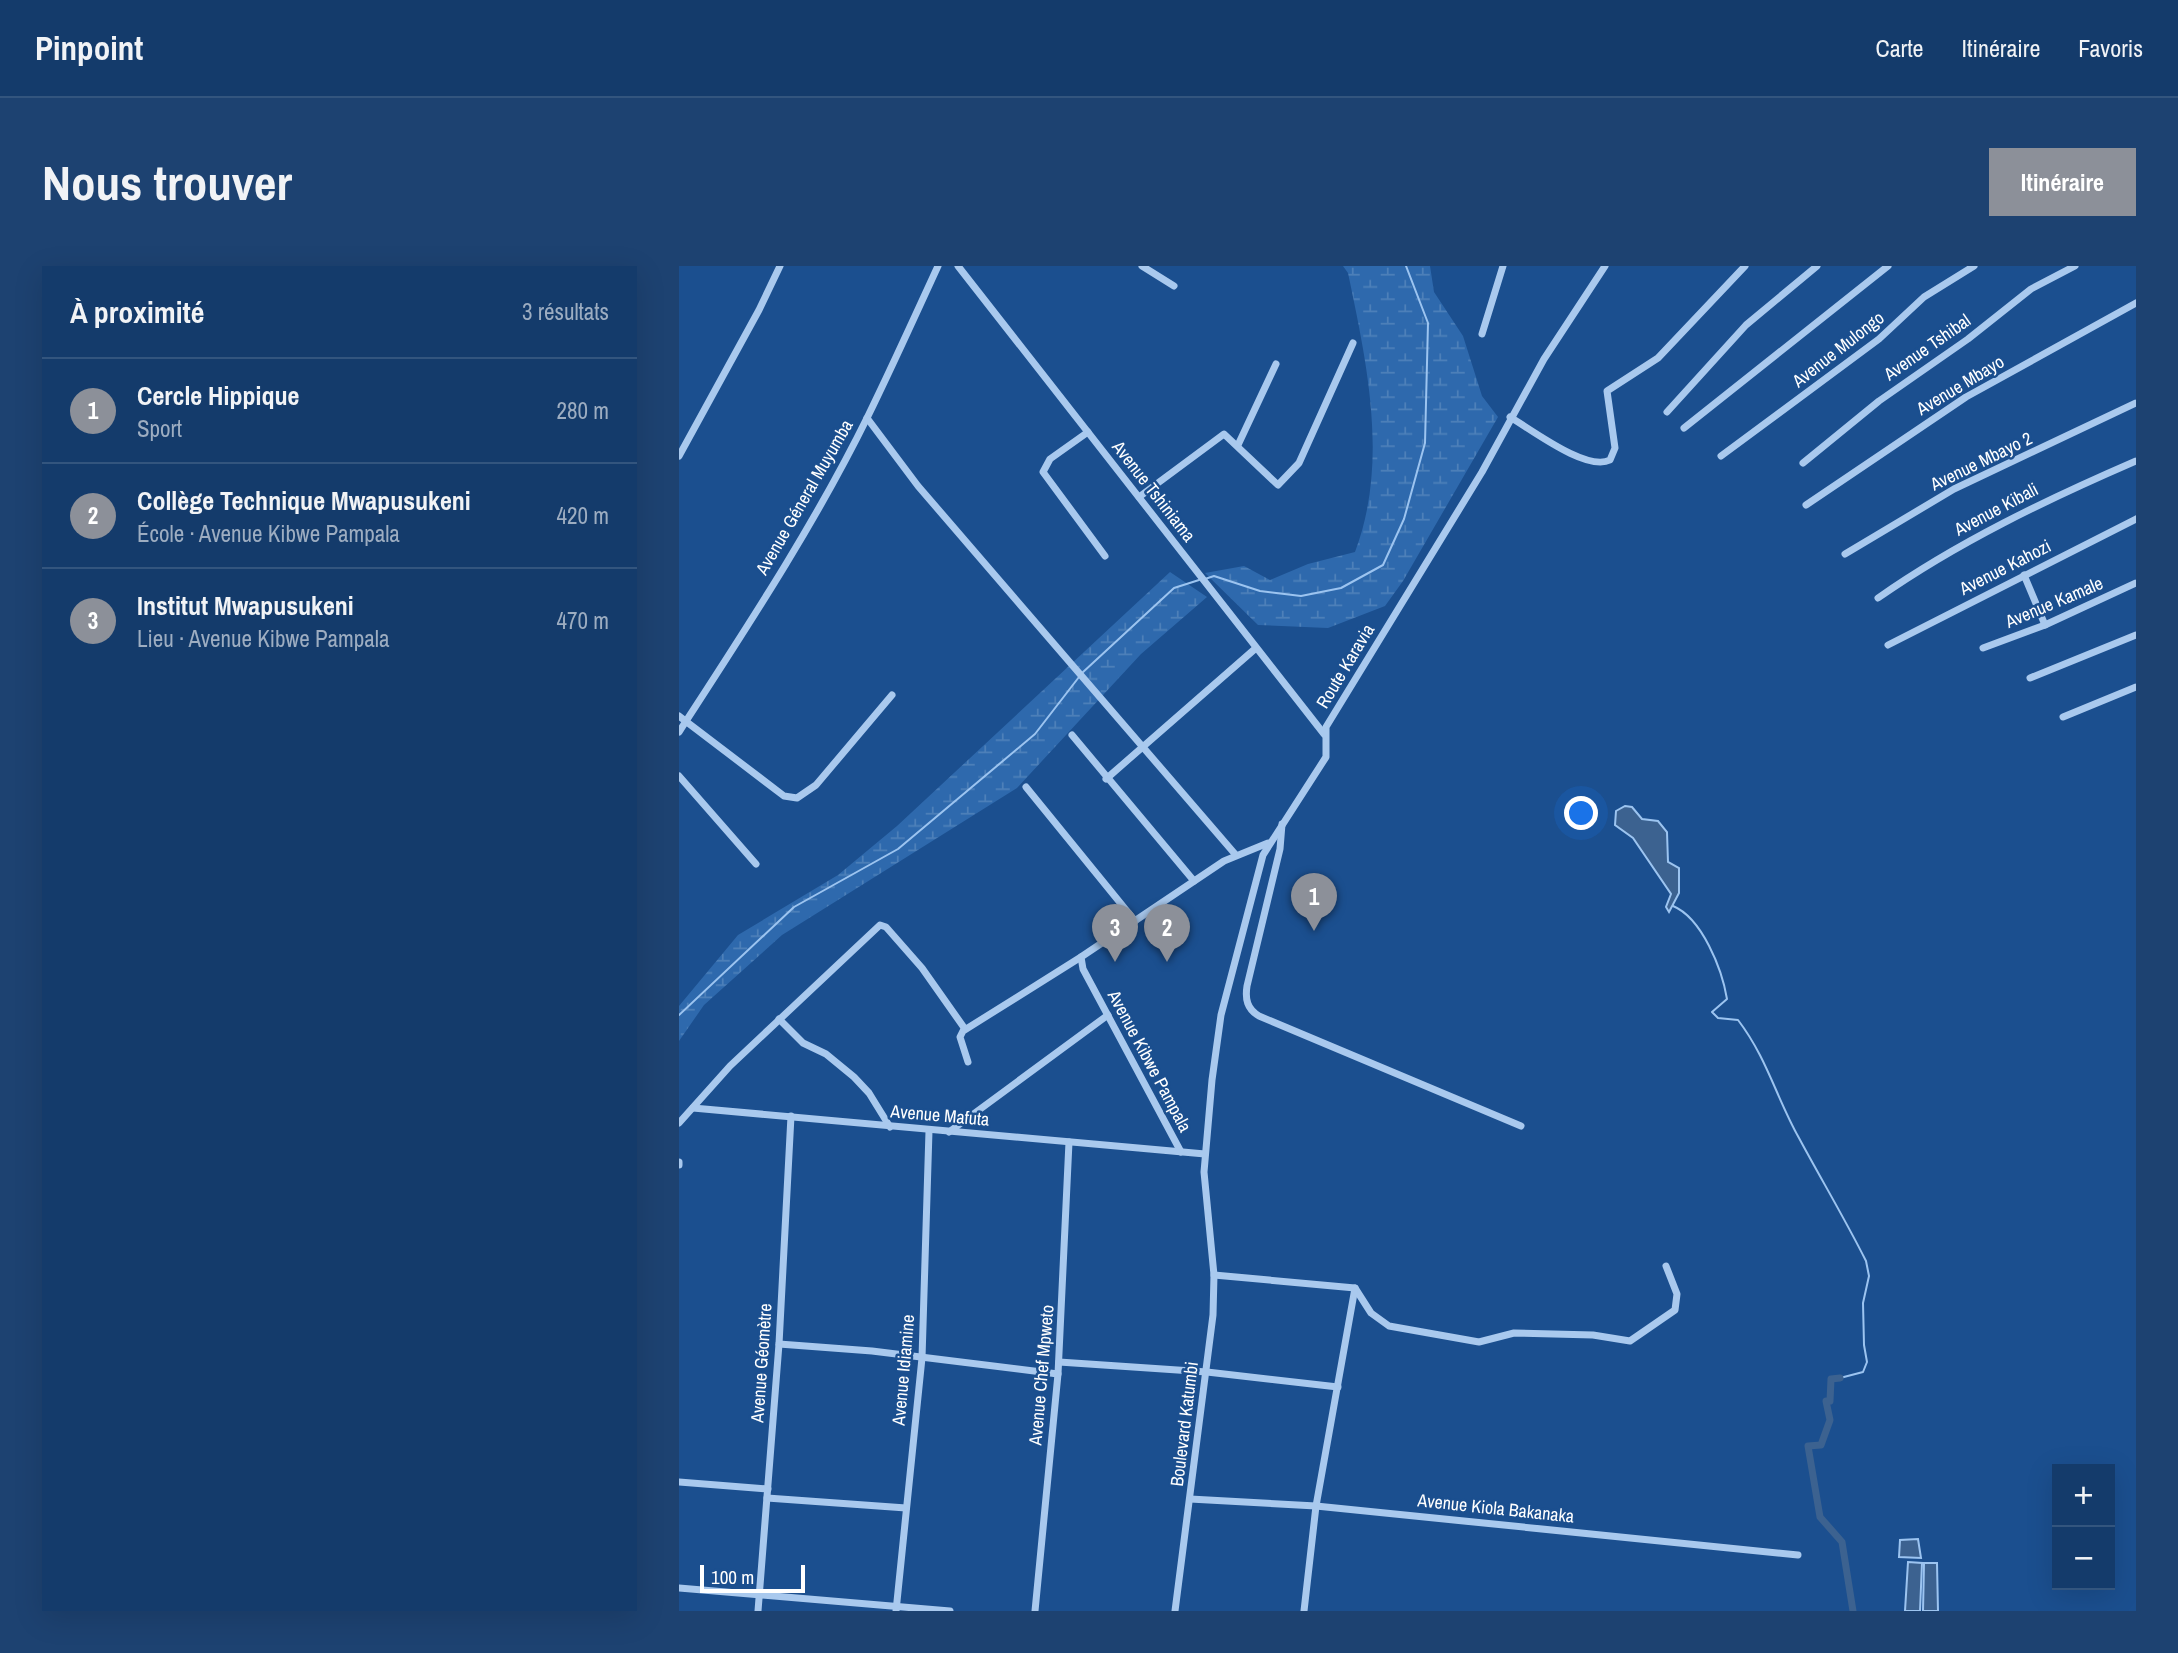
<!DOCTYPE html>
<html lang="fr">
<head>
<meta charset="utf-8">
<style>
	body { margin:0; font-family:"Archivo Narrow",sans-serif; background:#1d4271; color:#f1f3f6 }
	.controls { position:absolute; right:21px; bottom:21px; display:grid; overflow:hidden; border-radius:0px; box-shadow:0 7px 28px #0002 }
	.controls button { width:63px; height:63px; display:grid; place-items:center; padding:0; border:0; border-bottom:2px solid #33557e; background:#143b6b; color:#f1f3f6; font:35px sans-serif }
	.scale { position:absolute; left:21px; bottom:18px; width:105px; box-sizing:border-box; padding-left:7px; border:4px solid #fff; border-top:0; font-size:19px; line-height:24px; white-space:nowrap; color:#fff; -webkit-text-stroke:5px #1b4f8f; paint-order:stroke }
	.you { position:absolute; left:903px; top:548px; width:24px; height:24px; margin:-18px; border:5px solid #fff; border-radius:50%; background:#1a73e8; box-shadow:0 0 0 10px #1a73e833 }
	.badge { display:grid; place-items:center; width:46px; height:46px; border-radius:50%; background:#8c9099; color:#fff; font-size:23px; font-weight:700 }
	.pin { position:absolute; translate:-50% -58px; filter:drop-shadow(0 2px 4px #0008) }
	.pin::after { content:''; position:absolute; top:37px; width:24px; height:21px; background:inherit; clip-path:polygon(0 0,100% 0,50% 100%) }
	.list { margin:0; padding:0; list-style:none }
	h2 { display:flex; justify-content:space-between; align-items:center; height:91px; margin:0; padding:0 28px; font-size:30px }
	h2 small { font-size:23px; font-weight:400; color:#9dadc1 }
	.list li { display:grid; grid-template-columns:46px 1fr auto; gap:21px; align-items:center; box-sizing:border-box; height:105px; padding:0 28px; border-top:2px solid #33557e }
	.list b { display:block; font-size:26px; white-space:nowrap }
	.list p { margin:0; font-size:23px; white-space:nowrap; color:#9dadc1 }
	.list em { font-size:23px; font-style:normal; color:#9dadc1 }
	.map { position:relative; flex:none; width:1457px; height:1345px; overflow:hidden; border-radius:0px }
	header { display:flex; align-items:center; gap:42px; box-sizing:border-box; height:98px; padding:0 35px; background:#143b6b; border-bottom:2px solid #33557e }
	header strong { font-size:33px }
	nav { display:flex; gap:38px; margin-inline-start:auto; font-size:24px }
	.intro { display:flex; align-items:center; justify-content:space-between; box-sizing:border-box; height:168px; padding:0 42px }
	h1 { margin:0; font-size:49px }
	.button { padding:18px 32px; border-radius:0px; background:#8c9099; color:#fff; font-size:24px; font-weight:700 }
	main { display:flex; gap:42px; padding:0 42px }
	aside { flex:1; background:#143b6b; border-radius:0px; box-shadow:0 7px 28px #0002 }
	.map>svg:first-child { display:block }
	.wetland { fill:url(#wetland-marsh) }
	.water { fill:#3c6290; stroke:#9cc4f0; stroke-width:2 }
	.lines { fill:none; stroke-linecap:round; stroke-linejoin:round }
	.stream { stroke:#9cc4f0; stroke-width:2 }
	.canal { stroke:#3c6290; stroke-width:7 }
	.minor { stroke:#a9c9ee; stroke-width:7 }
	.labels { text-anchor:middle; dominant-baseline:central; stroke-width:5; stroke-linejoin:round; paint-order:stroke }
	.street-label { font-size:18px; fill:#fff; stroke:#1b4f8f }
</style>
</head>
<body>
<header>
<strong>Pinpoint</strong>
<nav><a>Carte</a><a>Itinéraire</a><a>Favoris</a></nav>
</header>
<div class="intro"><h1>Nous trouver</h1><a class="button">Itinéraire</a></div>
<main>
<aside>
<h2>À proximité<small>3 résultats</small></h2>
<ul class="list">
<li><span class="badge">1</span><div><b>Cercle Hippique</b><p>Sport</p></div><em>280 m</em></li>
<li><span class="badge">2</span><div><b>Collège Technique Mwapusukeni</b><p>École · Avenue Kibwe Pampala</p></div><em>420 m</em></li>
<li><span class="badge">3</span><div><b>Institut Mwapusukeni</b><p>Lieu · Avenue Kibwe Pampala</p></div><em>470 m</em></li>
</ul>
</aside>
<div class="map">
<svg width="1457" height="1345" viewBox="0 0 1457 1345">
	<defs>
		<pattern id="wetland-marsh" width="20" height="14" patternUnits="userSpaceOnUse" patternTransform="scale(1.75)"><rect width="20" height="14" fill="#2e69ad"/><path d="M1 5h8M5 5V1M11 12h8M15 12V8" fill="none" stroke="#4d80b9"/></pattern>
	</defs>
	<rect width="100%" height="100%" fill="#1b4f8f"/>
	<g class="wetland">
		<path d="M 664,0 L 751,0 L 755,26 L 784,70 L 803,130 L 819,151 L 724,315 L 706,340 L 649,362 L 579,359 L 526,307 L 565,300 L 591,314 L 629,298 L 676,286 C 710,196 688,98 669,7 Z"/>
		<path d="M 491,306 L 528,331 L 462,388 L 338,522 L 103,669 L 25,739 L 0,775 L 0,740 L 59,669 L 159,609 L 218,560 Z"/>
	</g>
	<g class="water">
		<path d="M 946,540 L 953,541 L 963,553 L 979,555 L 988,566 L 989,596 L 1000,602 L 1000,627 L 990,646 L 987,641 L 992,628 L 954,572 L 936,559 L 937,545 Z"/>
		<path d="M 1239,1273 L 1242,1292 L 1220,1291 L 1221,1274 Z"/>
		<path d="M 1229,1296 L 1243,1297 L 1241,1345 L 1226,1345 Z"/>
		<path d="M 1245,1297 L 1258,1297 L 1259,1345 L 1244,1345 Z"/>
	</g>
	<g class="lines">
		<g class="stream">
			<path d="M 526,313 L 535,310 L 581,325 L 622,330 L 662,322 L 704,299 L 725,253 L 746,177 L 749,57 L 727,0"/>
			<path d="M 403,407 L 495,322 L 520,314"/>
			<path d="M 994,640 C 1023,652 1043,703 1048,733 L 1033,746 L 1039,752 L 1059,754 C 1088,792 1097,831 1120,872 C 1142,913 1166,953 1187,995 L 1190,1010 L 1184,1037 L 1185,1079 L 1188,1096 L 1184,1106 L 1161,1112"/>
			<path d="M 0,749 L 115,641 L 219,583 L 356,468 L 400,411"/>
		</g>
		<path class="canal" d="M 1161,1112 L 1152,1113 L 1151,1135 L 1147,1135 L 1151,1154 L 1142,1179 L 1129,1180 L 1141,1251 L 1163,1276 L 1174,1345"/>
		<g class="minor">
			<path d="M 279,0 L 645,468"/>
			<path d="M 463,0 L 495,20"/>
			<path d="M 803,68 L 824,0"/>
			<path d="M 988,146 L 1067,59 L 1138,0"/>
			<path d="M 831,151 C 853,164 908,206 931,194 L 936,182 L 928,125 L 979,92 L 1066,0"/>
			<path d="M 188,152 L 239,220 L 556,588"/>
			<path d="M 1005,162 L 1209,0"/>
			<path d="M 409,166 L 371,193 L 364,206 L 426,290"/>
			<path d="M 559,179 L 597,98"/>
			<path d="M 0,190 L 80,44 L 101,0"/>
			<path d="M 1042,190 L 1200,73 L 1245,31 L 1295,0"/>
			<path d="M 1124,197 L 1200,135 L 1289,73 L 1352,23 L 1396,0"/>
			<path d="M 460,231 L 545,168 L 599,219 L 620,197 L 674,77"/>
			<path d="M 1127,239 L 1287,131 L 1457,37"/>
			<path d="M 1166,288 L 1275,223 L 1457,137"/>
			<path d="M 1345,309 L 1366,359"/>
			<path d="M 1199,332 C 1279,276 1367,234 1457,195"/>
			<path d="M 1209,379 L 1457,253"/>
			<path d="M 1304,382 L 1366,359 L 1457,317"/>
			<path d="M 1351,412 L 1457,369"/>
			<path d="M 0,450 L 105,530 L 118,532 L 137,519 L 213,429"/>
			<path d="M 1384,451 L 1457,421"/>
			<path d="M 0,466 C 66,364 135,260 189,150 C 213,101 236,50 259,0"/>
			<path d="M 393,469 L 515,615"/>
			<path d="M 0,510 L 77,598"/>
			<path d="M 427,513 L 577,382"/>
			<path d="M 347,521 L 456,655"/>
			<path d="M 603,558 L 601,583 L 568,720 C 566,733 568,743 580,750 L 842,860"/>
			<path d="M 100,753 L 124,777 L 147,788 L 175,811 L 190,827 L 211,861"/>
			<path d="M 289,796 L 281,771 L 284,765 L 402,691"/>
			<path d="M 14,842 L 526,888"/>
			<path d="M 0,857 L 51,800 L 201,659 L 207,661 L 243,702 L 286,763"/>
			<path d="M 270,866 L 429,749"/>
			<path d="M 502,886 L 404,703 L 402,691 L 545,595 L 589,577"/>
			<path d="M 0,896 L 0,899"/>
			<path d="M 535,1009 L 676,1022 L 692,1047 L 710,1060 L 800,1076 L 835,1067 L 914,1069 L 951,1075 L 996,1044 L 998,1028 L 987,1000"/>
			<path d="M 100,1078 L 193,1085 L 379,1108"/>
			<path d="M 380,1096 L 528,1106 L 659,1121"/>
			<path d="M 0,1216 L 89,1223"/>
			<path d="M 88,1232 L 227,1242"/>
			<path d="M 511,1233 L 637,1240 L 1119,1289"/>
			<path d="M 0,1322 L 271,1345"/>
			<path d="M 79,1345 L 100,1078 L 112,850"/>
			<path d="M 217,1345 L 243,1092 L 250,865"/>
			<path d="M 356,1345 L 379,1108 L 390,876"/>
			<path d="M 496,1345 L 534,1049 L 535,1009 L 525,906 L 533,814 L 542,749 L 584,589 L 647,491 L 647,461 L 803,206 L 865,93 L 926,0"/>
			<path d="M 625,1345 L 637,1240 L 676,1022"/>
		</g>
	</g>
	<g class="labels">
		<g class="street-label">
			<text transform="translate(1248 81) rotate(-35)">Avenue Tshibal</text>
			<text transform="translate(1159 83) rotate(-38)">Avenue Mulongo</text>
			<text transform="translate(1281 119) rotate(-31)">Avenue Mbayo</text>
			<text transform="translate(1302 195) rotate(-26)">Avenue Mbayo 2</text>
			<text transform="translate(475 225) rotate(52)">Avenue Tshiniama</text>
			<text transform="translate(125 231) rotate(-60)">Avenue Géneral Muyumba</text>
			<text transform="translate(1317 243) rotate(-28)">Avenue Kibali</text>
			<text transform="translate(1326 301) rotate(-27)">Avenue Kahozi</text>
			<text transform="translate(1375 336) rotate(-23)">Avenue Kamale</text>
			<text transform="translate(666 400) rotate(-59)">Route Karavia</text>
			<text transform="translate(471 795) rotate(62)">Avenue Kibwe Pampala</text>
			<text transform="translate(261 849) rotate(5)">Avenue Mafuta</text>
			<text transform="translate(82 1097) rotate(-86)">Avenue Géomètre</text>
			<text transform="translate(224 1104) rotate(-85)">Avenue Idiamine</text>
			<text transform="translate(362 1109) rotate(-85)">Avenue Chef Mpweto</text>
			<text transform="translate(505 1158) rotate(-83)">Boulevard Katumbi</text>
			<text transform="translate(817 1242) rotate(6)">Avenue Kiola Bakanaka</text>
		</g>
	</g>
</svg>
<div class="controls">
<button>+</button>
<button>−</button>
</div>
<div class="scale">100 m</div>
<div class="you"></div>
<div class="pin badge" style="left:635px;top:665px">1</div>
<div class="pin badge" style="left:488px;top:696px">2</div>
<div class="pin badge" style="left:436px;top:696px">3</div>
</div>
</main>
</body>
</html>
